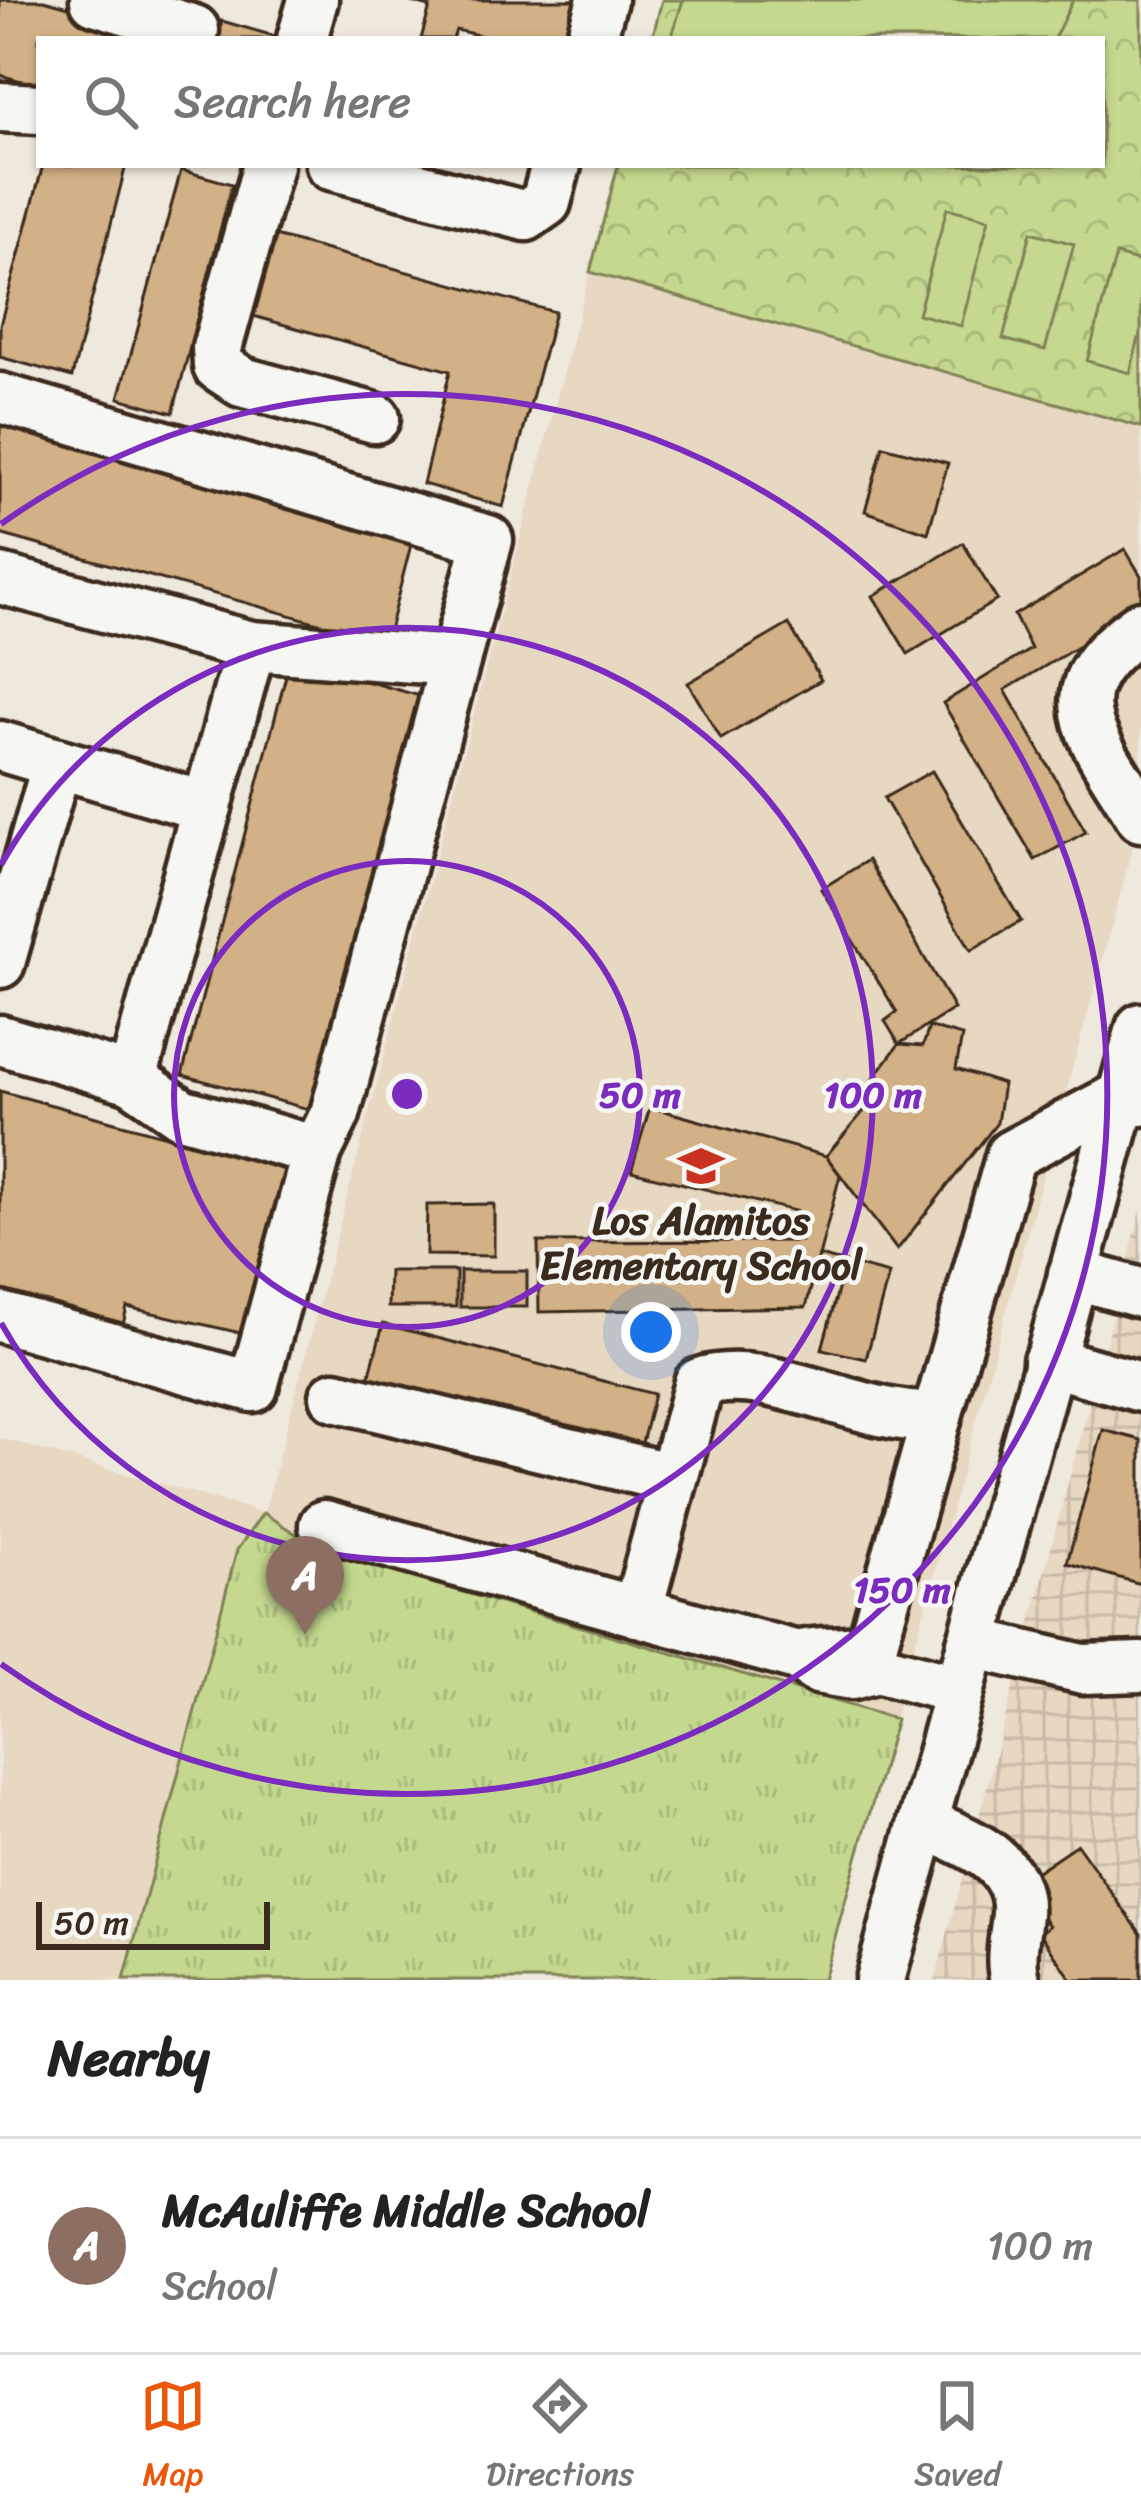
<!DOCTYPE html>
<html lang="en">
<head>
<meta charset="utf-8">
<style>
	body { margin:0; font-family:Sriracha,sans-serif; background:#f6f6f6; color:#222 }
	.scale { position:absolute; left:36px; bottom:30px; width:234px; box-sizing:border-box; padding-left:12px; border:6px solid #3b2a1e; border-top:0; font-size:33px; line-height:42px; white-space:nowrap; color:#3b2a1e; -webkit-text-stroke:9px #f6f6f2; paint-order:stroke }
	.you { position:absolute; left:651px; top:1332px; width:42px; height:42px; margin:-30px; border:9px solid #fff; border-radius:50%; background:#1a73e8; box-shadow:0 0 0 18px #1a73e833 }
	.badge { display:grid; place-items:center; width:78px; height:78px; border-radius:50%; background:#ea580c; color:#fff; font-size:39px; font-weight:700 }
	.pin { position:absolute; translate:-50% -99px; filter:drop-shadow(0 3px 6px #0008) }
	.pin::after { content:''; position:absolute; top:63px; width:42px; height:36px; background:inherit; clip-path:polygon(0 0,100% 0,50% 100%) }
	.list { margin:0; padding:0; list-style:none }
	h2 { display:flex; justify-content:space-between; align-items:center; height:156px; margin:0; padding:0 48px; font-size:51px }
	h2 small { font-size:39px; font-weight:400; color:#767676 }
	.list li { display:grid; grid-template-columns:78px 1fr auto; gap:36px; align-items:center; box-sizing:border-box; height:216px; padding:0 48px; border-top:3px solid #e0e0e0 }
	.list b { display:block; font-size:45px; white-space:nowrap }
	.list p { margin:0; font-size:39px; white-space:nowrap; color:#767676 }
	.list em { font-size:39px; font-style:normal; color:#767676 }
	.icon { flex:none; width:66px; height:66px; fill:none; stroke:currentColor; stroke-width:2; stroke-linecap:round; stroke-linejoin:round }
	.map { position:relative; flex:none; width:1141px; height:1980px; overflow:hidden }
	.search { position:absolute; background:#fff; box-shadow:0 3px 9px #0004; left:36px; right:36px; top:36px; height:132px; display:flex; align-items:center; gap:30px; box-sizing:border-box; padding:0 42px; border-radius:0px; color:#767676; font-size:45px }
	.sheet { height:372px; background:#fff }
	nav { display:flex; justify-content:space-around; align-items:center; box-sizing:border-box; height:168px; border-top:3px solid #e0e0e0; background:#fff; font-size:33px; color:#767676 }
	nav a { display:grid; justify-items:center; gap:6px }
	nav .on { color:#ea580c }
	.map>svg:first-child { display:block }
	.built { fill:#e7d8c2 }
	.industrial { fill:url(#industrial-grid) }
	.grass { fill:url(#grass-tufts); stroke:#808256; stroke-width:3 }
	.park { fill:url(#park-crowns); stroke:#808256; stroke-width:3 }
	.garden { fill:#c4d98f; stroke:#808256; stroke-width:3 }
	.building { fill:#d3b186; stroke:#3b2a1e; stroke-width:3 }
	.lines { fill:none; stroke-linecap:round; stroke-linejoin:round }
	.minor-casing { stroke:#3b2a1e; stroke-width:57 }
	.minor { stroke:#f6f6f2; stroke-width:48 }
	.ring { fill:none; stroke:#7b2cbf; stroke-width:6 }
	.labels { text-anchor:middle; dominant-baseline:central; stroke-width:9; stroke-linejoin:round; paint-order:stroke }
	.poi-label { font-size:39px; font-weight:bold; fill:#3b2a1e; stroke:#f6f6f2 }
	.centre { fill:#7b2cbf; stroke:#f6f6f2; stroke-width:6 }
	.ring-label { font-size:36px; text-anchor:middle; font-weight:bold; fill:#7b2cbf; stroke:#f6f6f2; stroke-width:9; stroke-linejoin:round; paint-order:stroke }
</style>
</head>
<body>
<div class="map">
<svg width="1141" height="1980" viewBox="0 0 1141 1980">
	<defs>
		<pattern id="industrial-grid" width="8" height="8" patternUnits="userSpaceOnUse" patternTransform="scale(3)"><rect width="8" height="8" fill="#e7d8c2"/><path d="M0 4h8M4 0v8" fill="none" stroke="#c7baa6"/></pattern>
		<pattern id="grass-tufts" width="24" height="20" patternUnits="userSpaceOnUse" patternTransform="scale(3)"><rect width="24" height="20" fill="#c4d98f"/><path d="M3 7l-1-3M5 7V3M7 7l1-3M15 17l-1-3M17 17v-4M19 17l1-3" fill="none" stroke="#a9ba7b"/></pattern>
		<pattern id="park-crowns" width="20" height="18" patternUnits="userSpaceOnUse" patternTransform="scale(3)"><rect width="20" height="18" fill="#c4d98f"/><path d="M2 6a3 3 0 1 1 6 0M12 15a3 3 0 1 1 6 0" fill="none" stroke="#a9ba7b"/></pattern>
	</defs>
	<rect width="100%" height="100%" fill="#efe8dc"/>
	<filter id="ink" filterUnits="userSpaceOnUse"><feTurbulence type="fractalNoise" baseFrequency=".00833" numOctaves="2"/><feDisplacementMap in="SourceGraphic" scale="24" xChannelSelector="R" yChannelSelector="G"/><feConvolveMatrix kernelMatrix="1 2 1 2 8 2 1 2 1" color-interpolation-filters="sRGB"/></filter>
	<g filter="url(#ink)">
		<path class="built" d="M 590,272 L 1141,427 L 1141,818 L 823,1980 L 0,1980 L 0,1438 L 264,1513 Z"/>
		<path class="industrial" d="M 1141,1211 L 1141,1980 L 935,1980 Z"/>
		<path class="grass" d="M 263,1513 L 323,1551 L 896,1719 L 823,1980 L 124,1980 L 237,1550 Z"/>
		<path class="park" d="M 662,0 L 1141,0 L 1141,427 L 590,272 L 618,165 L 1102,165 L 1102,39 L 652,39 Z"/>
		<g class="garden">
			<path d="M 683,0 L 1073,0 L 1054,39 L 671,39 Z"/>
			<path d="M 947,208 L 989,219 L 961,326 L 918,314 Z"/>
			<path d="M 1031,232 L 1074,244 L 1045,350 L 1003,339 Z"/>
			<path d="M 1116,255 L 1141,262 L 1141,330 L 1130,373 L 1087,361 Z"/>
		</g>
		<g class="building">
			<path d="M 0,0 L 44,0 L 172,36 L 39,39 L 39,86 L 0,75 Z"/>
			<path d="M 403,0 L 576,0 L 566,39 L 495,39 L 456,30 L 453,39 L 421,39 L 430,7 Z"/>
			<path d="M 222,21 L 274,36 L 274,39 L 217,39 Z"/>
			<path d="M 43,165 L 126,165 L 72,377 L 0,357 L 0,325 Z"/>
			<path d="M 181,170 L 232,184 L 173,413 L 119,398 Z"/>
			<path d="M 275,236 L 555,312 L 503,507 L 423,484 L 450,371 L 253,316 Z"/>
			<path d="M 0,419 L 415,529 L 386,642 L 0,534 Z"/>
			<path d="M 883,446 L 948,463 L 928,533 L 865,511 Z"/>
			<path d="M 963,543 L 997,600 L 908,654 L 873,596 Z"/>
			<path d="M 1125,549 L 1141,576 L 1141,609 L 1005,690 L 1086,832 L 1035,860 L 943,703 L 1031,649 L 1014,615 Z"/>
			<path d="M 789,624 L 821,680 L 721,739 L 688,683 Z"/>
			<path d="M 290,660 L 424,697 L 312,1110 L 182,1075 Z"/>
			<path d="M 932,771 L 1021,921 L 971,950 L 884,798 Z"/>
			<path d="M 868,860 L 954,1009 L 899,1044 L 885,1021 L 897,1012 L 821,889 Z"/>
			<path d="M 929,1027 L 962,1036 L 956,1069 L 1003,1084 L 997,1123 L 897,1250 L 826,1156 L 875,1098 L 870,1083 L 899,1044 L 923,1046 Z"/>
			<path d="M 0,1091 L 289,1169 L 245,1334 L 127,1307 L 123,1325 L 0,1291 Z"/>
			<path d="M 650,1107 L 826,1156 L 840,1175 L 806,1307 L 539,1312 L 538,1242 L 801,1241 L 807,1214 L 631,1171 Z"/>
			<path d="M 494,1204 L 494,1256 L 426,1255 L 427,1205 Z"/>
			<path d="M 819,1256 L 889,1274 L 866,1359 L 822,1349 L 841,1279 L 815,1271 Z"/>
			<path d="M 389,1271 L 456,1271 L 456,1307 L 388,1307 Z"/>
			<rect x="460" y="1271" width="67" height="36"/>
			<path d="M 383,1324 L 654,1394 L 638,1459 L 366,1389 Z"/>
			<path d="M 1103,1430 L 1141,1440 L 1141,1584 L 1067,1563 Z"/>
			<path d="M 1077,1844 L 1141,1934 L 1141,1980 L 1072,1980 L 1040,1933 L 1049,1926 L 1021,1882 Z"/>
		</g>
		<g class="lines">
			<g class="minor-casing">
				<g id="minor">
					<path d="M 95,0 L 194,30 L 192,39"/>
					<path d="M 302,39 L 313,0"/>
					<path d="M 591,39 L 602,0"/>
					<path d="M 0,107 L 39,109"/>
					<path d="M 268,165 L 217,348 L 218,366 L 242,382 L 375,418"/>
					<path d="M 331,165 L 526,216 L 546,202 L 556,165"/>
					<path d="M 0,398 L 488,540 L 455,661 L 251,646"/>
					<path d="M 0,579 L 251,646 L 132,1079 L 0,1040"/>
					<path d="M 1141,626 C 1044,693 1093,736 1141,817"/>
					<path d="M 0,746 L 57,763 L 0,963"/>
					<path d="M 57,763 L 207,807"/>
					<path d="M 317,1151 L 335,1114 L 455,661"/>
					<path d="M 1073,1274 L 1141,1293"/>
					<path d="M 0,1317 L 253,1387 L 317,1151 L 181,1113 L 132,1079"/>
					<path d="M 1048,1361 L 1141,1387"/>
					<path d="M 335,1396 L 672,1478"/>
					<path d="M 324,1525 L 797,1656 L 817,1669 L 852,1675 L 877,1668 L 959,1690"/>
					<path d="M 637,1612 L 699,1383 C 769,1360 859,1421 937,1417"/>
					<path d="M 972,1643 L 1083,1669 L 1141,1667"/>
					<path d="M 797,1656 C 825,1648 846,1656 872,1645 L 1011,1155 L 1122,1096 L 1141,1101"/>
					<path d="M 923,1823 C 963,1841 1021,1859 1017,1914 C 1015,1936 1009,1959 1015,1980"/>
					<path d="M 880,1980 L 1141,1028"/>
				</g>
			</g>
			<use href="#minor" class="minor"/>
		</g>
	</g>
	<g class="ring">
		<circle cx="407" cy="1094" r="233"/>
		<path d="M1 865A466 466 0 1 1 1 1323"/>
		<path d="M1 524A700 700 0 1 1 1 1664"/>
	</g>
	<defs>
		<g id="school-bare" transform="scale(3.6)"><path d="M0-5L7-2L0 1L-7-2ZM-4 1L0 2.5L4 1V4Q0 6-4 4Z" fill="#c8321e" stroke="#f6f6f2" stroke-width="2.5" paint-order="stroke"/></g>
	</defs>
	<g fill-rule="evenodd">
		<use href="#school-bare" x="701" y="1166"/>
	</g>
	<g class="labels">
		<g class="poi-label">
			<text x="701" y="1220">Los Alamitos<tspan x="701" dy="45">Elementary School</tspan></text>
		</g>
	</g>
	<circle cx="407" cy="1094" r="18" class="centre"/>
	<g class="ring-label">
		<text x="640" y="1107">50 m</text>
		<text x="873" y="1107">100 m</text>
		<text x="902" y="1602">150 m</text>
	</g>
</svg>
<div class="scale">50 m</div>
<div class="you"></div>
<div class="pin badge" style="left:305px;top:1635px;background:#8d6e63">A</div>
<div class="search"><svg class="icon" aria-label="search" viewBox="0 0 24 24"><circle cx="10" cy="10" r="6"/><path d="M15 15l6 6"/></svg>Search here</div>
</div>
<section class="sheet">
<h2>Nearby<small></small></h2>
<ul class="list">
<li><span class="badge" style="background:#8d6e63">A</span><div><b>McAuliffe Middle School</b><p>School</p></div><em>100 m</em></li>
</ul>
</section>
<nav>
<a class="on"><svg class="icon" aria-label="map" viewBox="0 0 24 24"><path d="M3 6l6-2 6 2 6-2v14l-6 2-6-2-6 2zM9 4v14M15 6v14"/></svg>Map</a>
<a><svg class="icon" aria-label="directions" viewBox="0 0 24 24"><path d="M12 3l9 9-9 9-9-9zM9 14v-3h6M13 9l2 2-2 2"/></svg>Directions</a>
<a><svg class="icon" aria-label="saved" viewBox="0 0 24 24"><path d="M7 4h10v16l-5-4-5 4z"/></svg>Saved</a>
</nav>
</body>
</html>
